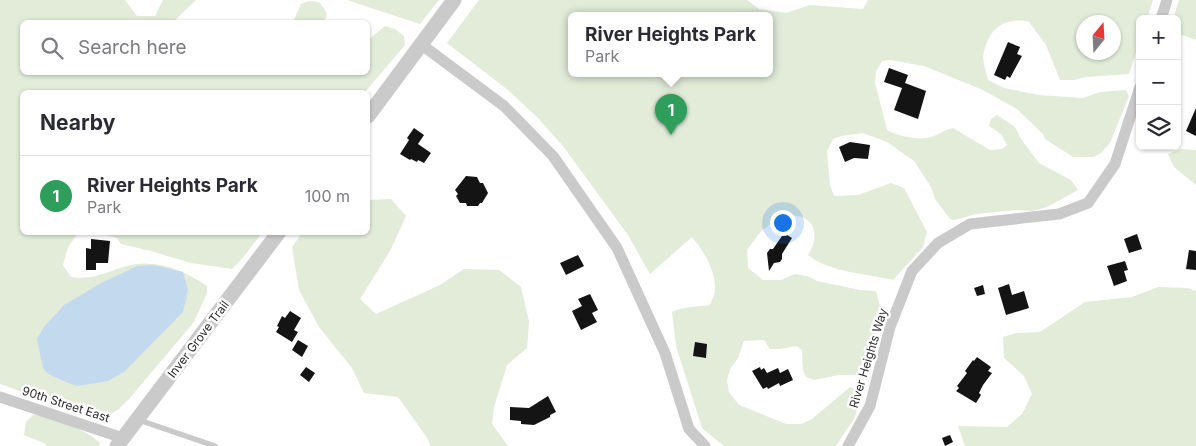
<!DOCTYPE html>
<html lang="en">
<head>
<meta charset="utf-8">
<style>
	body { margin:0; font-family:Inter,sans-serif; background:#f7f7f7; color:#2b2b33 }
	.controls { position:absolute; right:15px; top:15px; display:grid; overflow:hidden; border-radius:8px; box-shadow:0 1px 4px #0004 }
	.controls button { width:45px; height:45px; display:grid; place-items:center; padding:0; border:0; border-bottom:1px solid #e1e1e2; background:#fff; color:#2b2b33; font:25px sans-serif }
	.compass { position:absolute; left:1076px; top:15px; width:45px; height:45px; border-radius:50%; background:#fff; box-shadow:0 1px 4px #0004; rotate:18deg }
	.you { position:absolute; left:782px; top:222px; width:18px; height:18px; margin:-12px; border:4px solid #fff; border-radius:50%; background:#1a73e8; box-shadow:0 0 0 8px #1a73e833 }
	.badge { display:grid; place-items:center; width:32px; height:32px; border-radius:50%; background:#2563eb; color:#fff; font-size:16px; font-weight:700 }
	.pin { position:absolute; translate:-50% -41px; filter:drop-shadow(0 1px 2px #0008) }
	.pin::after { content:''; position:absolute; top:26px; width:18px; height:15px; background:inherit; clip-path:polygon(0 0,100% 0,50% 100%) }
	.popup { position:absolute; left:568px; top:12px; width:205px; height:65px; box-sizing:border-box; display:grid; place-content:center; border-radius:8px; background:#fff; filter:drop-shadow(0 1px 4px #0005); font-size:16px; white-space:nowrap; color:#7c7c81 }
	.popup b { font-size:19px; color:#2b2b33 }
	.popup::after { content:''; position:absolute; left:50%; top:100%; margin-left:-10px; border:10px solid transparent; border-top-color:#fff }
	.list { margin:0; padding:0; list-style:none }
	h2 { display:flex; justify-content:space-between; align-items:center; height:65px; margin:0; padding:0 20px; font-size:21px }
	h2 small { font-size:16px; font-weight:400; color:#7c7c81 }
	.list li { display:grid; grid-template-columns:32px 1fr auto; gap:15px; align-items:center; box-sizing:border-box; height:80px; padding:0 20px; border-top:1px solid #e1e1e2 }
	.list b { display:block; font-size:19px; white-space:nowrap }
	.list p { margin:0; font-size:16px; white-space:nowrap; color:#7c7c81 }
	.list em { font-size:16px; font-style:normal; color:#7c7c81 }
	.icon { flex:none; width:28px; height:28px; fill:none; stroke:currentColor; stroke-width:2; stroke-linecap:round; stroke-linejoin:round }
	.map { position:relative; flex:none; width:1196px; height:446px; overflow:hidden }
	.search { position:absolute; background:#fff; box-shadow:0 1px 4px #0004; left:20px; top:20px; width:350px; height:55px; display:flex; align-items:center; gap:12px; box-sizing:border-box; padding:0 18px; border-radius:8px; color:#7c7c81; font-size:19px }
	.panel { position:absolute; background:#fff; box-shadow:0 1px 4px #0004; left:20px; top:90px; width:350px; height:145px; border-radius:8px }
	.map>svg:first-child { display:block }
	.green { fill:#e2ecd9; fill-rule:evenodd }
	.water { fill:#c3daee }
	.building { fill:#141414 }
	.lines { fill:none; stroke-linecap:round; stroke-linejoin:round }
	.service { stroke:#cacaca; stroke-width:5.5 }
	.minor { stroke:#cacaca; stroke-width:11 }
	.tertiary { stroke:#cacaca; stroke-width:15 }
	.labels { text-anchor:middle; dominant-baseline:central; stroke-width:5; stroke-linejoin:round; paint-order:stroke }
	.street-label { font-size:12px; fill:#2d2d2d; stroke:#fff }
</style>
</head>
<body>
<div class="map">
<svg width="1196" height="446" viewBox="0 0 1196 446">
	<rect width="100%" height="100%" fill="#fff"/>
	<g class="green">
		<path d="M 0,0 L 125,0 L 137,16 L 155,16 L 163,0 L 196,0 L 173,22 L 22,22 L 22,72 L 368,72 L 368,40 L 385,26 L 395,29 L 404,36 L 405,45 L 365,92 L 22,92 L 22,232 L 82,233 L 78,233 L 68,247 L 63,265 L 71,277 C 88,280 104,274 120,268 C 152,257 180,268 207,286 L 207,293 L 194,322 L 129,399 L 119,409 L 109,415 L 54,403 L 0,384 Z"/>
		<path d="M 347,0 L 439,0 L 420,24 Z"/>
		<path d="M 479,0 L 747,0 L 759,9 L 786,13 L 810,5 L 863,9 L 868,0 L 1153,0 L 1147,19 L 1140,19 L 1140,40 L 1129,74 L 1086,77 L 1074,80 L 1060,80 L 1046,45 L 1029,22 C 1010,17 992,25 986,45 C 985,48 983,53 983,56 C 983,64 986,72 988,80 L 1004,88 L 1039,95 L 1083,98 L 1100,92 L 1126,90 L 1129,96 L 1110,143 L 1101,153 L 1094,157 L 1073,157 L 1045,139 L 1043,134 L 1017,109 L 983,90 L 924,66 L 890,60 L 882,61 L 876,71 L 875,83 L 887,130 C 898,136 919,141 931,137 C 939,135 943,130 953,128 L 990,150 L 1002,149 L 1007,145 L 1001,134 L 989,126 L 991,119 L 997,115 L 1015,127 L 1021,139 L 1039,163 L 1071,180 L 1078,190 L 1047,207 L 1033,211 L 1015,210 L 976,214 L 955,220 L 950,219 L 935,199 L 931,187 L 914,161 L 887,142 L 863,133 L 841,136 L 833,139 L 827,151 L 830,185 L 834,196 L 858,195 L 891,183 L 904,188 L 927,232 L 923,247 L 893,280 C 865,273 831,273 808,255 C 816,243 819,224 802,217 C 797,216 791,215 786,214 L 761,231 L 747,250 L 748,268 L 763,280 L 781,280 L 795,274 L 807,276 L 817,281 L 860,290 L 876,291 L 881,311 L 871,364 L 864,375 L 839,375 L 814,380 L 806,377 L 803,370 L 802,350 L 797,346 L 780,349 L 770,349 L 764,340 L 744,341 L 738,358 L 730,369 L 727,380 L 729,392 L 739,405 L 786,424 L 801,424 L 812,419 L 850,387 L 857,390 L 861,395 L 855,417 L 836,446 L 724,446 L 702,428 L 676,346 L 672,312 C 685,306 697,307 710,305 C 712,300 715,294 715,289 C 716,271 703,250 692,237 L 650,274 L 628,235 L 563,146 L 537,117 L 508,90 L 447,43 ZM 572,16 L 770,16 L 770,74 L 572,74 ZM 1084,22 L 1114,22 L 1114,52 L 1084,52 Z"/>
		<path d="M 1179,0 L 1196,0 L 1196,40 L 1177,33 L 1177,19 L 1173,19 Z"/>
		<path d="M 309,1 L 319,2 L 325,10 L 327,16 L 323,22 L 293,22 L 301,4 Z"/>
		<path d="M 1181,149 L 1196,150 L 1196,185 L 1174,167 L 1168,154 Z"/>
		<path d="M 391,199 L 406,216 L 390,251 L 360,299 L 376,314 L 440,285 L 464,269 L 499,270 L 521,287 L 529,321 L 527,348 L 507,365 L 494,407 L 492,424 L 508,446 L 430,446 L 428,439 L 398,397 L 364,393 L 352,368 L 319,327 L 299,290 L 292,247 L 302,233 L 368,232 L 368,200 Z"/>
		<path d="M 98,233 L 262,233 L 241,260 L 232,269 L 191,263 L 151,251 L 121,244 L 117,238 Z"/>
		<path d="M 1158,287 L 1188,288 L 1196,291 L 1196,446 L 965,446 L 958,426 L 1007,427 L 1022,414 L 1032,394 L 1024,376 L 1004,358 L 1003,337 L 1016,333 L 1040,332 L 1085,302 L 1132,297 Z"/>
		<path d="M 33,415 C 52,416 87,430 100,443 L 99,446 L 46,446 L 46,444 L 24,435 L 26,422 Z"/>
	</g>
	<path class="water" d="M 154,265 L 183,272 L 188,290 L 183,312 L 124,372 L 108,381 L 78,386 L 68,383 L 48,374 L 43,368 L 37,339 L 44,327 L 64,305 L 103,282 L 137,266 Z"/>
	<g class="building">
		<path d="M 1008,42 L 1020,47 L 1017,54 L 1022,56 L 1010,78 L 1007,76 L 1005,80 L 994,75 Z"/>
		<path d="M 889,68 L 908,75 L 905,83 L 926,91 L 918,119 L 894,110 L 902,88 L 884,82 Z"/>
		<path d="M 1196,108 L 1196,136 L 1186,131 Z"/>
		<path d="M 414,128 L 424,135 L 418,144 L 431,153 L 424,163 L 418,160 L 417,162 L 411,159 L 410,160 L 400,154 L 409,140 L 407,138 Z"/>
		<path d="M 850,142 L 870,145 L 868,159 L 854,158 L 845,162 L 839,147 Z"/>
		<path d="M 466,176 L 477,177 L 480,183 L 483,183 L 488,193 L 482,203 L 480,203 L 478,206 L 467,206 L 466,203 L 460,203 L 456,196 L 458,194 L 455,190 Z"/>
		<path d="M 784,233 L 792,238 L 782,254 L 782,259 L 780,262 L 774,263 L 769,271 L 767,253 L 770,249 L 773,249 Z"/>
		<path d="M 1137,234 L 1142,249 L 1129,253 L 1124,239 Z"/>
		<path d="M 91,239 L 110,241 L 108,263 L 96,263 L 96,270 L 86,270 L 86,248 L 91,249 Z"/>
		<path d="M 1189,250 L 1196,251 L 1196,270 L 1186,269 Z"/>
		<path d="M 578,255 L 584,266 L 566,275 L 560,263 Z"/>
		<path d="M 1125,261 L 1128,270 L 1124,271 L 1127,281 L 1114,286 L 1107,266 Z"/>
		<path d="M 1009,284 L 1012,295 L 1024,291 L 1029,308 L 1006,315 L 998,288 Z"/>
		<path d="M 983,285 L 985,294 L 977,296 L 974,288 Z"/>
		<path d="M 590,294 L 598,310 L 592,313 L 597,322 L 581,330 L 572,311 L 582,306 L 578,299 Z"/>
		<path d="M 290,311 L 301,318 L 294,330 L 298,332 L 292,342 L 276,332 L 279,327 L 277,326 L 282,316 L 285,318 Z"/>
		<path d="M 298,340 L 308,346 L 302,357 L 292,350 Z"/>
		<path d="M 695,342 L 707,344 L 706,358 L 693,356 Z"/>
		<path d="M 977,357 L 991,367 L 988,371 L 992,373 L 983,385 L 979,393 L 981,395 L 976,403 L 956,391 L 959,388 L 957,386 L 967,373 L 965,371 L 973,360 L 974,361 Z"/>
		<path d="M 306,367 L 315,373 L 309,382 L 300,375 Z"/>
		<path d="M 760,367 L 761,370 L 764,368 L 767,373 L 778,368 L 780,373 L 788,369 L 793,380 L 780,386 L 779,383 L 768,389 L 767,387 L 763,389 L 752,371 Z"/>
		<path d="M 548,396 L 556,412 L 550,415 L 550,417 L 534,425 L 521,424 L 521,421 L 510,420 L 510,407 L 529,408 Z"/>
		<path d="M 950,435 L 953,442 L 945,446 L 942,438 Z"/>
	</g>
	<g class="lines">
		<path class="service" d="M 139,420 L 215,446"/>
		<g class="minor">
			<path d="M 1161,19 L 1167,0"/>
			<path d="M 422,45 L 504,106 L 553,156 L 617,248 L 665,353 L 689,429 L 705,446"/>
			<path d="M 0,397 L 123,438"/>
			<path d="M 848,446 L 870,406 L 890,327 L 912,271 L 938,243 L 970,224 L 1059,214 L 1088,203 L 1115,164 L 1140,87"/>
		</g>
		<g class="tertiary">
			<path d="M 368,116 L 454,0"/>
			<path d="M 117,446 L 279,232"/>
		</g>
	</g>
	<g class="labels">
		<g class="street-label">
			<text transform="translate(198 339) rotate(-53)">Inver Grove Trail</text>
			<text transform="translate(868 358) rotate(-73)">River Heights Way</text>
			<text transform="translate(66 404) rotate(18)">90th Street East</text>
		</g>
	</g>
</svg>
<div class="controls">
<button>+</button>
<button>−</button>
<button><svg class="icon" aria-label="layers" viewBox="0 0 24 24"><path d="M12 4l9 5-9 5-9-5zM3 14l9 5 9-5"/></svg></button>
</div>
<svg class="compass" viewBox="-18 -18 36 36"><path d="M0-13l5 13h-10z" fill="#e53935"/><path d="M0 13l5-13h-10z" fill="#7c7c81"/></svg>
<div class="you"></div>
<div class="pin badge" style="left:671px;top:135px;background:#2e9e5b">1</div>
<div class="popup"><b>River Heights Park</b>Park</div>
<div class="search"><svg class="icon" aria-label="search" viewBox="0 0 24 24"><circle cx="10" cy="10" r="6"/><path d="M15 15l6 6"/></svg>Search here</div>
<section class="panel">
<h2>Nearby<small></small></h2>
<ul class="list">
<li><span class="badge" style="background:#2e9e5b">1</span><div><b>River Heights Park</b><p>Park</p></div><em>100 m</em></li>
</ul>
</section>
</div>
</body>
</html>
